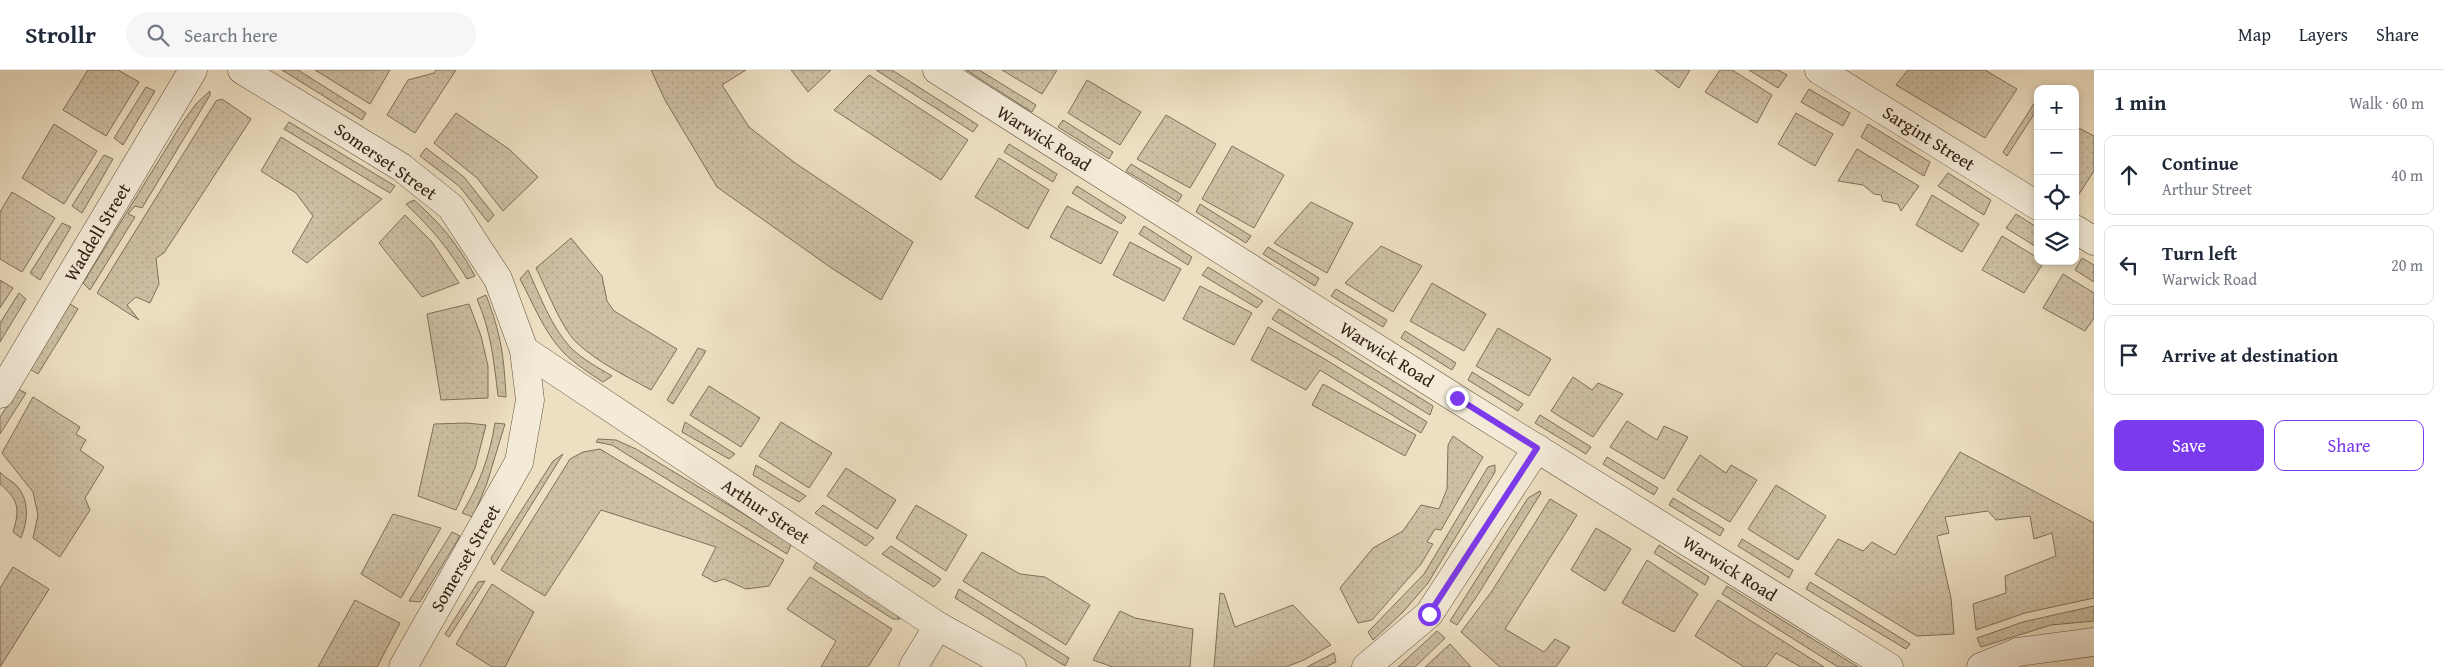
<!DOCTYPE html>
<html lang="en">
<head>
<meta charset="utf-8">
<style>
	body { margin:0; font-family:"Gentium Book Plus",serif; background:#f6f6f7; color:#1f2937 }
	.controls { position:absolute; right:15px; top:15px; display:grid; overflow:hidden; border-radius:10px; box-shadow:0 2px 8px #0003 }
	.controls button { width:45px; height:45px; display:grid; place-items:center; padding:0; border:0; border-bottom:1px solid #e0e1e3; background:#fff; color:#1f2937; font:25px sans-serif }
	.stop { position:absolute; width:15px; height:15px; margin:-11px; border:4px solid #7c3aed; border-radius:50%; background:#fff }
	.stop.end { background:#7c3aed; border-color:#fff; box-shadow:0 1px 5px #0008 }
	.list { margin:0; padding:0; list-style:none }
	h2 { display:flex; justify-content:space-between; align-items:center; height:65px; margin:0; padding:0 20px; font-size:21px }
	h2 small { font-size:16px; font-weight:400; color:#747a83 }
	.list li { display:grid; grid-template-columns:32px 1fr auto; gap:15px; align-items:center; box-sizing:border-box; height:80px; margin:0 10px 10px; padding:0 10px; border:1px solid #e0e1e3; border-radius:10px }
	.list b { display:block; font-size:19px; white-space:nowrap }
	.list p { margin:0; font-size:16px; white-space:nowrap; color:#747a83 }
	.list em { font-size:16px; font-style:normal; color:#747a83 }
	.actions { display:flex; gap:10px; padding:15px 20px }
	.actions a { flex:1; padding:11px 0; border:1px solid #7c3aed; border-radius:10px; text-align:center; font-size:18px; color:#7c3aed }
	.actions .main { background:#7c3aed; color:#fff }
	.icon { flex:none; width:28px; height:28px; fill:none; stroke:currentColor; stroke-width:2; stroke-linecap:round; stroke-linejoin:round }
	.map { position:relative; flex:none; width:2094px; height:597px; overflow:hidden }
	header { display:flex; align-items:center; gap:30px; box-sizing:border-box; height:70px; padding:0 25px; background:#fff; border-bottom:1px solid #e0e1e3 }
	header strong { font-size:24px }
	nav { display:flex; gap:28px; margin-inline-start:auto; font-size:18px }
	.search { width:350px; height:45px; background:#f6f6f7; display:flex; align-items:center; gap:12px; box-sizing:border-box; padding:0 18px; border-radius:28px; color:#747a83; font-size:19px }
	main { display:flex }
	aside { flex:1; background:#fff }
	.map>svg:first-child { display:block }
	.green { fill:url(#green-dots); stroke:#7e705a }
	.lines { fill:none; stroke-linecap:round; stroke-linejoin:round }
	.street-casing { stroke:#5e503d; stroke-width:29 }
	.street { stroke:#f3ead7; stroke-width:28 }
	.route { stroke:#7c3aed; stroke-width:6 }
	.labels { text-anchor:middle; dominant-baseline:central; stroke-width:5; stroke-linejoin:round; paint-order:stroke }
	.street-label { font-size:18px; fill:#2e2011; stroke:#f3ead7 }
</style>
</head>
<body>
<header>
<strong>Strollr</strong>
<div class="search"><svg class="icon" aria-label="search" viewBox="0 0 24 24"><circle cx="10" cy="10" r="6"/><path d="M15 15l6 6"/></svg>Search here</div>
<nav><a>Map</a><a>Layers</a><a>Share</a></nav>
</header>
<main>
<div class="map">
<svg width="2094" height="597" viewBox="0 0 2094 597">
	<defs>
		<pattern id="green-dots" width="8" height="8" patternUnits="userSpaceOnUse" patternTransform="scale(1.25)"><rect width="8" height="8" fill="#cdbfa3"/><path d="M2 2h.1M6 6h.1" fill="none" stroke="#b0a48b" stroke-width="1.8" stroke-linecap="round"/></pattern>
	</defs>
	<rect width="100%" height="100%" fill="#eddfc1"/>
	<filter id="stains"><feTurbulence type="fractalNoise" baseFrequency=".004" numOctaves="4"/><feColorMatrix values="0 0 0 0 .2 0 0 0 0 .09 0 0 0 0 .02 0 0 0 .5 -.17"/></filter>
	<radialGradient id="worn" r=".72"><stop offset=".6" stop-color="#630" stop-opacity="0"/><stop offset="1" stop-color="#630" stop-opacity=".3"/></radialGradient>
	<g class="green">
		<path d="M 88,0 L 118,0 L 139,12 L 106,66 L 63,40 Z"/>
		<path d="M 282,0 L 298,0 L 366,43 L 362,50 Z"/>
		<path d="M 315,0 L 390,0 L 370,34 Z"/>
		<path d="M 436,0 L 456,0 L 415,63 L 387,45 L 408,10 L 434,3 Z"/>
		<path d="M 651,0 L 746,0 L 722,15 L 749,57 L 795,93 L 913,172 L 881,230 L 830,197 L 717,117 L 665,30 Z"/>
		<path d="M 791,0 L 831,0 L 808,22 Z"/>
		<path d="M 876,0 L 892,0 L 978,55 L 973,62 Z"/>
		<path d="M 966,0 L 979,0 L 1036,35 L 1032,42 Z"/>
		<path d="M 1002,0 L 1057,0 L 1042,24 Z"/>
		<path d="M 1655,0 L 1690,0 L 1679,18 Z"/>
		<path d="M 1720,0 L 1732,0 L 1772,25 L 1757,53 L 1705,22 Z"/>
		<path d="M 1749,0 L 1778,0 L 1787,5 L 1778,18 Z"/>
		<path d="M 1908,0 L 1985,0 L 2017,19 L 1985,68 L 1896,15 Z"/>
		<path d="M 869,5 L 968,70 L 941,110 L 834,40 Z"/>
		<path d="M 1087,10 L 1141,42 L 1120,75 L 1068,43 Z"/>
		<path d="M 146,17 L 155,21 L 123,75 L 114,68 Z"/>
		<path d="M 1809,19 L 1850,43 L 1843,56 L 1801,32 Z"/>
		<path d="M 210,21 L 210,25 L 142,138 L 135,136 L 128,144 L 135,147 L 90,220 L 83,213 L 182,53 L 196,34 Z"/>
		<path d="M 222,29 L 251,49 L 164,183 L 156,188 L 159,214 L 150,233 L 136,227 L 127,235 L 139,250 L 97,223 L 216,31 Z"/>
		<path d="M 2037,29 L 2038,38 L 2007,86 L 2003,82 Z"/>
		<path d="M 456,43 L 509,79 L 538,107 L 503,141 L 477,108 L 434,73 Z"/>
		<path d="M 1796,43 L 1833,64 L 1815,96 L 1778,74 Z"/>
		<path d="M 1166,45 L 1216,74 L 1190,118 L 1137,89 Z"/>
		<path d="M 1063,50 L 1113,82 L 1109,89 L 1058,57 Z"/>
		<path d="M 289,52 L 395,116 L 390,123 L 284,59 Z"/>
		<path d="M 54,54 L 97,81 L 64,134 L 22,108 Z"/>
		<path d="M 1868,54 L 1930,92 L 1924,106 L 1861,67 Z"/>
		<path d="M 2075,56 L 2094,66 L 2094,101 L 2079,124 L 2075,121 Z"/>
		<path d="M 281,67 L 382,129 L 307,193 L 292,182 L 313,146 L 296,123 L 261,101 Z"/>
		<path d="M 1009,74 L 1057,104 L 1053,112 L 1004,82 Z"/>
		<path d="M 1232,76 L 1284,105 L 1254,158 L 1202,129 Z"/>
		<path d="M 426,78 L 464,107 L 494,145 L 488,152 L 459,116 L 420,86 Z"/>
		<path d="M 1857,79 L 1919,116 L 1901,141 L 1898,134 L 1883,131 L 1881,125 L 1874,124 L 1863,115 L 1838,111 Z"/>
		<path d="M 104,85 L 113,89 L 82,143 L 72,136 Z"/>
		<path d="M 999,88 L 1049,120 L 1028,159 L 975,127 Z"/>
		<path d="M 1131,94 L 1182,125 L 1178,132 L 1126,101 Z"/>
		<path d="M 1948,103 L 1991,130 L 1984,145 L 1938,116 Z"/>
		<path d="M 1077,116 L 1126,147 L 1121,154 L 1072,123 Z"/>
		<path d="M 12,122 L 55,148 L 22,202 L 0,189 L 0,142 Z"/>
		<path d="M 1932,125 L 1979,154 L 1962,182 L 1916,155 Z"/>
		<path d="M 414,130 C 442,155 457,173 475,206 L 467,209 C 449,179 432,159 406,134 Z"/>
		<path d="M 1311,132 L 1353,153 L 1327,203 L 1274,173 Z"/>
		<path d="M 1200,134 L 1251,166 L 1246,173 L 1196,142 Z"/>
		<path d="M 1067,136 L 1118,162 L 1101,194 L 1050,167 Z"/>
		<path d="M 2016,144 L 2038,158 L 2038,178 L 2006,158 Z"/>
		<path d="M 405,145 L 432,172 L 459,213 L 422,227 L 379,173 Z"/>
		<path d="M 62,153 L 71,157 L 40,210 L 30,203 Z"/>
		<path d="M 1144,156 L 1192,187 L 1188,195 L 1139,164 Z"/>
		<path d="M 2002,166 L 2038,188 L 2038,191 L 2044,192 L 2024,223 L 1982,200 Z"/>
		<path d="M 571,168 L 602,206 L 607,231 L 614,241 L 677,279 L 651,320 C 626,306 597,292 576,272 C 561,257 546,218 536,198 Z"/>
		<path d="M 1130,172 L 1181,199 L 1164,231 L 1113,205 Z"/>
		<path d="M 1381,176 L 1422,196 L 1393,242 L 1345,213 Z"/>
		<path d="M 1268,177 L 1319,208 L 1315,216 L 1263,184 Z"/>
		<path d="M 2082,188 L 2094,195 L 2094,212 L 2075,200 Z"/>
		<path d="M 1208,197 L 1263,231 L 1257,238 L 1202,205 Z"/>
		<path d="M 528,200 C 540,226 551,256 570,277 C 582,289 597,297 612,306 L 603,312 C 589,303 575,294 563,282 C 544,262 533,233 520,209 Z"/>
		<path d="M 2063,204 L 2094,223 L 2094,248 L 2085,261 L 2043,238 Z"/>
		<path d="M 0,210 L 13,218 L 0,238 Z"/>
		<path d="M 1432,213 L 1486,244 L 1464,281 L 1410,251 Z"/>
		<path d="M 1200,216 L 1252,243 L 1234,275 L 1183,249 Z"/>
		<path d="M 1336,219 L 1387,250 L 1383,257 L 1331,226 Z"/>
		<path d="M 19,223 L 26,229 L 0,272 L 0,253 Z"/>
		<path d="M 486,225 C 501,264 504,286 506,327 L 498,326 C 494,292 491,261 477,229 Z"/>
		<path d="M 70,234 L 78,239 L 38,304 L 30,299 Z"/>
		<path d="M 469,234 L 481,266 L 488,296 L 488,328 L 441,330 L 427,244 Z"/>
		<path d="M 1279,239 L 1433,336 L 1430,345 L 1272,249 Z"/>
		<path d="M 1268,257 L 1323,288 L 1427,352 L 1421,363 L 1320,300 L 1306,320 L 1251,290 Z"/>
		<path d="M 1498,258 L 1551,289 L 1529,326 L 1476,296 Z"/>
		<path d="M 1405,261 L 1456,293 L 1452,300 L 1401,268 Z"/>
		<path d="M 698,278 L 706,281 L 673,334 L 667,330 Z"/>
		<path d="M 1472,302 L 1523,334 L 1518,341 L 1468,310 Z"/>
		<path d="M 1573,307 L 1592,320 L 1598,313 L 1623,324 L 1593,367 L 1551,341 Z"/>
		<path d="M 1323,314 L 1416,365 L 1405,386 L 1312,335 Z"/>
		<path d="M 709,316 L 760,348 L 741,377 L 690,345 Z"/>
		<path d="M 18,319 L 26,323 L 0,364 L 0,347 Z"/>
		<path d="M 33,327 L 80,357 L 76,364 L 86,370 L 80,380 L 104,397 L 85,428 L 90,440 L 60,487 L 33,468 L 38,445 L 33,422 L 2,383 Z"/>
		<path d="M 1540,345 L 1591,377 L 1586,384 L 1535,353 Z"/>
		<path d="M 1627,351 L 1657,370 L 1664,356 L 1688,367 L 1664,409 L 1610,377 Z"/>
		<path d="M 685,352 L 735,384 L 729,389 L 682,362 Z"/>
		<path d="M 781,352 L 832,383 L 809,418 L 759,386 Z"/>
		<path d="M 466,353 L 486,355 L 475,398 L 456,440 L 418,426 L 434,354 Z"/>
		<path d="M 495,353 L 505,354 L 487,413 L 473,447 L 462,443 C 479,416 490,385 495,353 Z"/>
		<path d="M 1453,366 L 1483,387 L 1441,460 L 1435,459 L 1427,472 L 1433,474 L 1421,494 L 1372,550 L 1358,553 L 1340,518 L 1373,478 L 1403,461 L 1421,435 L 1439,439 L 1447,419 L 1448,375 Z"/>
		<path d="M 598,369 L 616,370 L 636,379 L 792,473 L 787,484 L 612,375 L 596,372 Z"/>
		<path d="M 600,379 L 784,490 L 769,516 L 746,519 L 724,509 L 715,512 L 702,505 L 716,477 L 601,440 L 545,526 L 501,500 L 570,389 L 583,382 Z"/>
		<path d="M 1960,382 L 2094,453 L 2094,528 L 2025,543 L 1976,560 L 1973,534 L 2006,523 L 2005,506 L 2056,486 L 2052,463 L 2034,469 L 2030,446 L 1996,450 L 1988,441 L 1945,447 L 1949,463 L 1937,466 L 1951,528 L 1954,564 L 1917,566 L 1815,504 L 1838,469 L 1863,481 L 1872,472 L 1895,485 Z"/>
		<path d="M 563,384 L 494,495 L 491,488 L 553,391 Z"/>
		<path d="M 1700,385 L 1726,403 L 1731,395 L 1757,410 L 1730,452 L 1677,420 Z"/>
		<path d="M 1607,387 L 1658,418 L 1654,425 L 1603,394 Z"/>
		<path d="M 756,395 L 806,426 L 799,432 L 753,405 Z"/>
		<path d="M 1495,395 L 1495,402 L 1428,513 L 1403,542 L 1373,570 L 1368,562 L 1424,504 L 1488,397 Z"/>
		<path d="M 846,398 L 896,430 L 877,459 L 827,426 Z"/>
		<path d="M 0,402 C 5,408 11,410 16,415 C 30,430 28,450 21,468 L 13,462 C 20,439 19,430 0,414 Z"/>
		<path d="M 1776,415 L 1826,446 L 1798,490 L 1748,459 Z"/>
		<path d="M 1540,421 L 1541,423 L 1477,526 L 1457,555 L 1450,551 L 1528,428 Z"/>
		<path d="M 1673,428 L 1724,459 L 1720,466 L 1669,435 Z"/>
		<path d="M 1550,429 L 1577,445 L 1505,559 L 1544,582 L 1555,569 L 1570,577 L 1556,597 L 1500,597 L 1461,562 L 1492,521 Z"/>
		<path d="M 823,435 L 874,468 L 866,476 L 815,443 Z"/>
		<path d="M 916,435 L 967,465 L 946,501 L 896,468 Z"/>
		<path d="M 393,444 L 441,458 L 401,528 L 361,504 Z"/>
		<path d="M 1596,458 L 1631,479 L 1605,521 L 1571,500 Z"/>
		<path d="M 452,462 L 460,466 L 420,532 L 409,531 Z"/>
		<path d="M 1742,469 L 1793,500 L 1789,508 L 1738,476 Z"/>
		<path d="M 1659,475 L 1709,507 L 1705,515 L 1654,483 Z"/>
		<path d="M 891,476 L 941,509 L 934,517 L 882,484 Z"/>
		<path d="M 982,482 L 1020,504 L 1045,507 L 1090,535 L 1066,575 L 963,511 Z"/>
		<path d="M 818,490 L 891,538 L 900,549 L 893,549 L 813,498 Z"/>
		<path d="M 1647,490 L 1698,524 L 1674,562 L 1622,533 Z"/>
		<path d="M 13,497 L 49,519 L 0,597 L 0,518 Z"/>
		<path d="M 810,507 L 892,559 L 868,597 L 821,597 L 836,571 L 787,539 Z"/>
		<path d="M 485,511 L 449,567 L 445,564 L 478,512 Z"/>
		<path d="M 1810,512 L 1904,570 L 1910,574 L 1906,579 L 1806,519 Z"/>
		<path d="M 492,514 L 534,542 L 505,597 L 492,597 L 456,574 Z"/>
		<path d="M 1727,516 L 1858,597 L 1838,597 L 1722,524 Z"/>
		<path d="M 959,519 L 1069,588 L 1065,596 L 955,528 Z"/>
		<path d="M 1220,523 L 1224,524 L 1235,557 L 1293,535 L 1331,575 L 1304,590 L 1286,597 L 1214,597 Z"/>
		<path d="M 355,530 L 400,553 L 377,597 L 318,597 Z"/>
		<path d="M 1718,530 L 1824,597 L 1801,597 L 1776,583 L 1766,597 L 1744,597 L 1695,566 Z"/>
		<path d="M 2094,536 L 2094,551 L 2051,555 L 1981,577 L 1977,568 L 2023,552 Z"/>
		<path d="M 1120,541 L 1135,548 L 1193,559 L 1190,597 L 1113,597 L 1093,590 Z"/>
		<path d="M 1437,561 L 1445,568 L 1415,597 L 1398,597 Z"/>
		<path d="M 1450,574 L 1471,597 L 1425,597 Z"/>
		<path d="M 1334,583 L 1336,592 L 1325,597 L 1307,597 Z"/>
	</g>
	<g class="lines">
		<g class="street-casing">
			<g id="street">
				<path d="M 242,0 L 401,97 L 451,137 L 498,209 L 524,280 L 530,330 L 519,392 L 403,597"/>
				<path d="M 937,0 L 1457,329 L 1889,597"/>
				<path d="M 1819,0 L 2038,136"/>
				<path d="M 2075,159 L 2094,171"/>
				<path d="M 524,280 L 938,556 L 1012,597"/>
				<path d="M 0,324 L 193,0"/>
				<path d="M 913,597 L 938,556"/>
				<path d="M 1366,597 L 1429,544 L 1537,378"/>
				<path d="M 1981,597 L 2018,582 L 2094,572"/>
			</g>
		</g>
		<use href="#street" class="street"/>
	</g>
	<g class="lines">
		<path class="route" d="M 1429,544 L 1537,378 L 1457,328"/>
	</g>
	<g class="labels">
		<g class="street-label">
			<text transform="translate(1044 68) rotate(32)">Warwick Road</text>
			<text transform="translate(1929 68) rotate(32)">Sargint Street</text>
			<text transform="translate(386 91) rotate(35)">Somerset Street</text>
			<text transform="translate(97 162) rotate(-59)">Waddell Street</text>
			<text transform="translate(1387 284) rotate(32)">Warwick Road</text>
			<text transform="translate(766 441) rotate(34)">Arthur Street</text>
			<text transform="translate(465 488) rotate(-60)">Somerset Street</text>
			<text transform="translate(1730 498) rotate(32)">Warwick Road</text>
		</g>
	</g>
	<rect width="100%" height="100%" filter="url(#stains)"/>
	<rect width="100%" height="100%" fill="url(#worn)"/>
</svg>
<div class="controls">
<button>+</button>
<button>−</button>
<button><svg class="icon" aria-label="locate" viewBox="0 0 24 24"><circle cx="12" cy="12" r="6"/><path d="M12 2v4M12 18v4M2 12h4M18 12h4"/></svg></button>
<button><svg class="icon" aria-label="layers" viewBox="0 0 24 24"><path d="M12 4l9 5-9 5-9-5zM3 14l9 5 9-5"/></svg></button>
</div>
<div class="stop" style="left:1429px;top:544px"></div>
<div class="stop end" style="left:1457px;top:328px"></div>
</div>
<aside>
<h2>1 min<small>Walk · 60 m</small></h2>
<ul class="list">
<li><svg class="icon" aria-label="ahead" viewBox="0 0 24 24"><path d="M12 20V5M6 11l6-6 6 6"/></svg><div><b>Continue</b><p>Arthur Street</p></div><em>40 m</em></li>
<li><svg class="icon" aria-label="left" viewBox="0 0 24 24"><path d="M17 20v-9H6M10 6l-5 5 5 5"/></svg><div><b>Turn left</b><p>Warwick Road</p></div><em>20 m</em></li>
<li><svg class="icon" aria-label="arrive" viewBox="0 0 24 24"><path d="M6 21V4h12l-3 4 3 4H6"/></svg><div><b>Arrive at destination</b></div></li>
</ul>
<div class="actions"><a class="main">Save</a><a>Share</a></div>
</aside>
</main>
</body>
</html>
